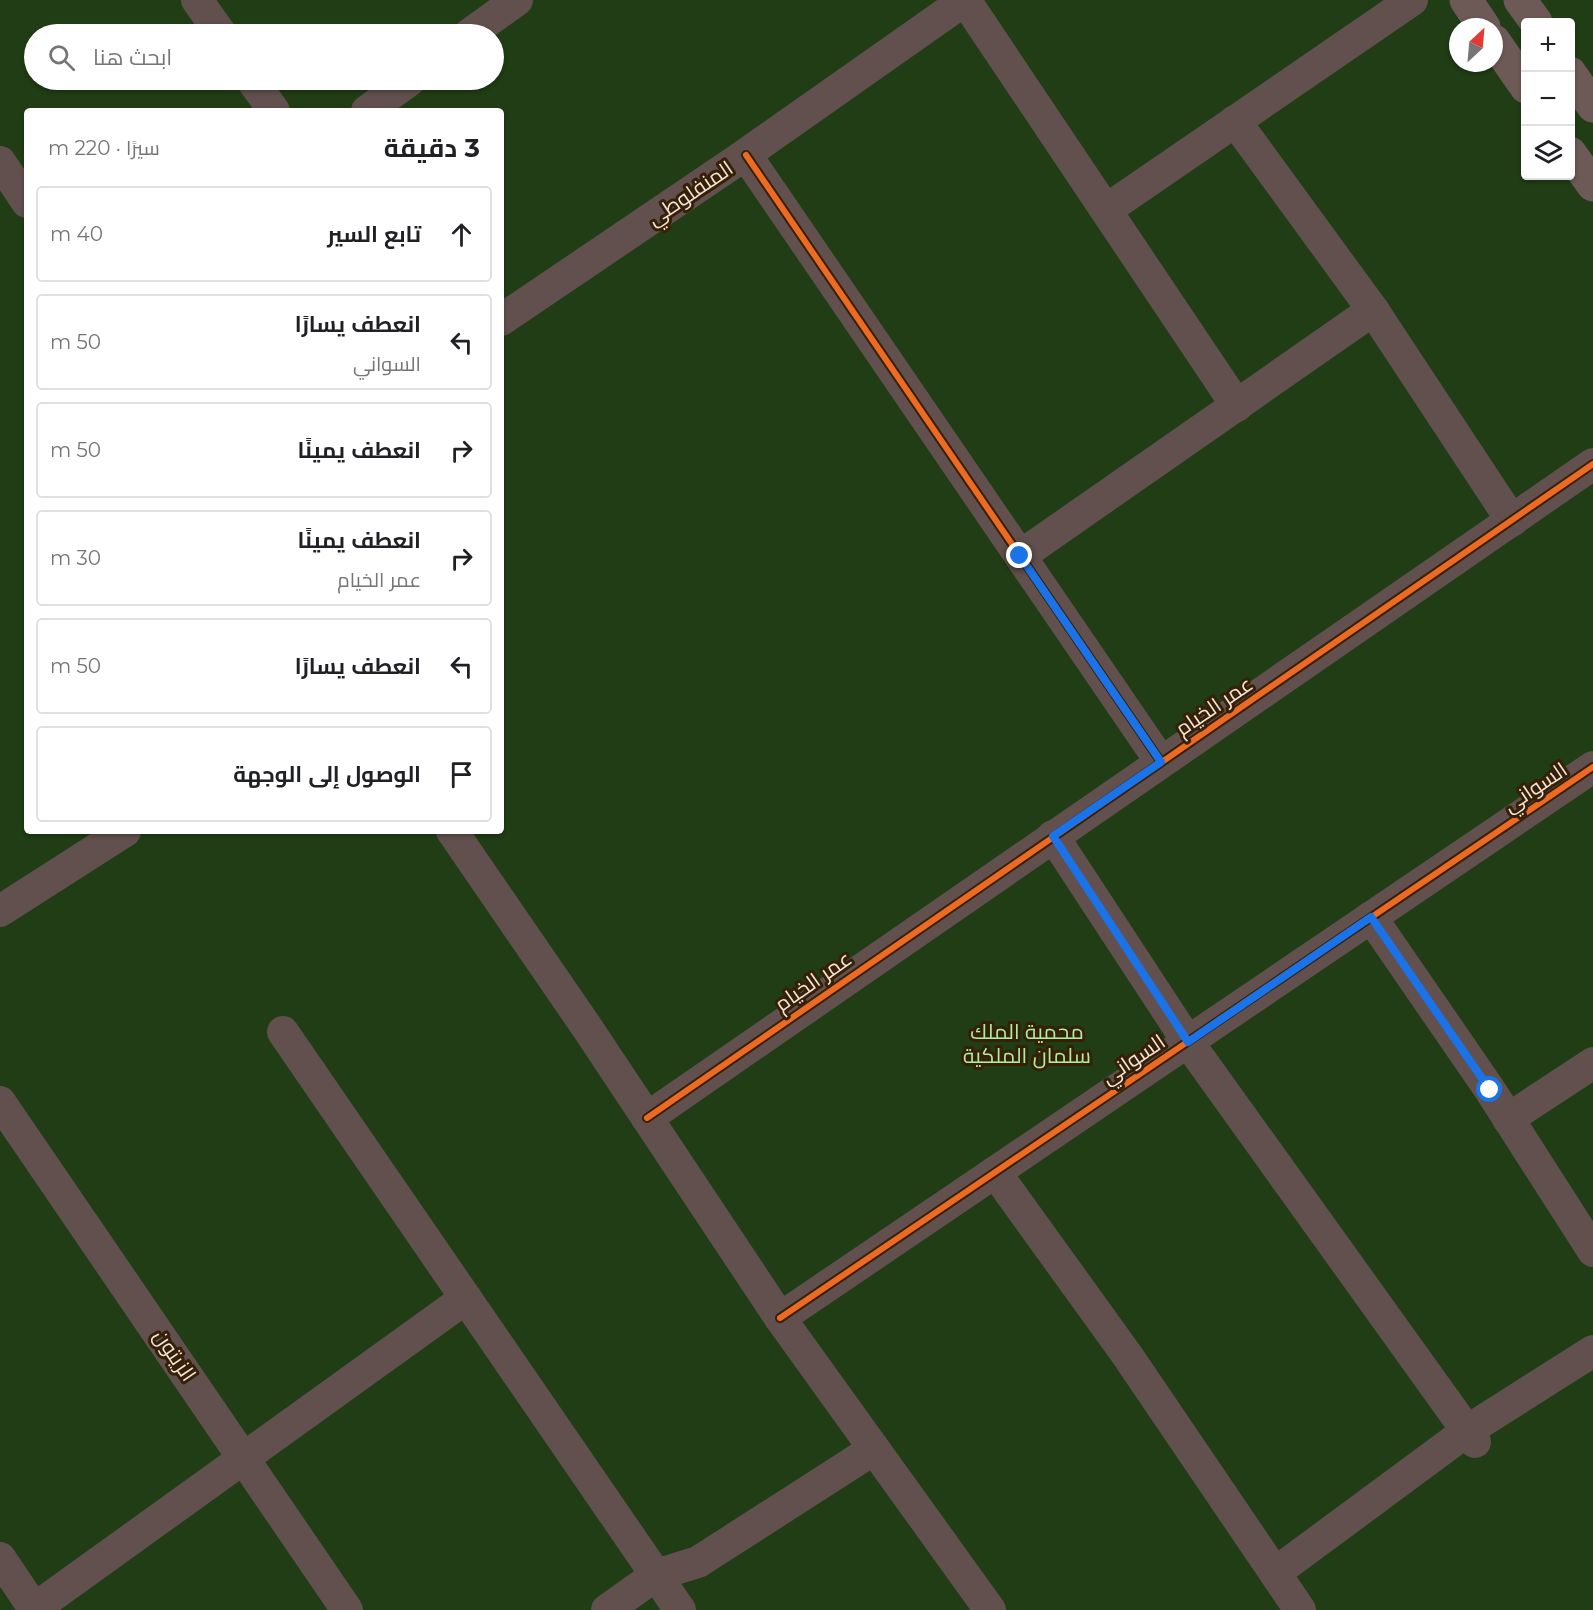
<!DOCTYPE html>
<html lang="ar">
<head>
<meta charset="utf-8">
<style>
	body { margin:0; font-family:Montserrat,Cairo,sans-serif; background:#f2f2f2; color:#202124; direction:rtl }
	.controls { position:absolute; right:18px; top:18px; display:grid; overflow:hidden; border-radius:6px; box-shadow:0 2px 4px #0004 }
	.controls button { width:54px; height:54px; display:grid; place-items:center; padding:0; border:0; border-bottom:2px solid #e0e0e0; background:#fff; color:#202124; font:30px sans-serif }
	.compass { position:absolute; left:1449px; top:18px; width:54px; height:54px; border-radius:50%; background:#fff; box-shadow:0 2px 4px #0004; rotate:26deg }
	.stop { position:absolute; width:18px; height:18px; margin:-14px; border:4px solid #1a73e8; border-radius:50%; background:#fff }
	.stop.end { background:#1a73e8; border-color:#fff; box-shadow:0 2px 6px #0008 }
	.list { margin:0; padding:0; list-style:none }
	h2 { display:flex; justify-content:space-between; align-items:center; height:78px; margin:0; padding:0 24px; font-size:26px }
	h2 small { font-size:20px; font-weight:400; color:#757577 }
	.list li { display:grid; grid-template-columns:39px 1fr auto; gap:18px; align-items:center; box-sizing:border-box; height:96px; margin:0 12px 12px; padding:0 12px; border:2px solid #e0e0e0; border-radius:6px }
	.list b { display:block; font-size:22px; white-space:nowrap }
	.list p { margin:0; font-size:20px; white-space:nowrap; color:#757577 }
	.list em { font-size:20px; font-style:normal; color:#757577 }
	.icon { flex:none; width:33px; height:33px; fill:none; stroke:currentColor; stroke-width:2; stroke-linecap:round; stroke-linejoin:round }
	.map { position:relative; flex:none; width:1593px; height:1610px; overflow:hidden; direction:ltr }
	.search { position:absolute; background:#fff; box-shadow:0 2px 4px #0004; left:24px; top:24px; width:480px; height:66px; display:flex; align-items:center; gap:15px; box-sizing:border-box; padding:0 21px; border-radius:33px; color:#757577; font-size:22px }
	.panel { position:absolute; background:#fff; box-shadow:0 2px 4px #0004; left:24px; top:108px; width:480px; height:726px; border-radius:6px; direction:rtl }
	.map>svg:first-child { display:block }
	.green { fill:#203d15; fill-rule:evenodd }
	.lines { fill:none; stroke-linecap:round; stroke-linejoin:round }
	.street { stroke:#61504d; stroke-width:32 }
	.secondary { stroke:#6d5955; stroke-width:33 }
	.cycleway-casing { stroke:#362008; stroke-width:10 }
	.cycleway { stroke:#ed6a23; stroke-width:6 }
	.route { stroke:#1a73e8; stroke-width:8 }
	.labels { text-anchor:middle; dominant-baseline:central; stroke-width:6; stroke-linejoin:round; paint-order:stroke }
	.street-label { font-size:21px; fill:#f6e6d9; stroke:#362008 }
	.park-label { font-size:21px; fill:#acef9e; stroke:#362008 }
</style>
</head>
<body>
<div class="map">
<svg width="1593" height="1610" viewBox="0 0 1593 1610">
	<rect width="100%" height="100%" fill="#2c1f12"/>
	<path class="green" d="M 0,0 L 1593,0 L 1593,1610 L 0,1610 ZM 1526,22 L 1570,22 L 1570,176 L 1526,176 ZM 1458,27 L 1494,27 L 1494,63 L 1458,63 ZM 34,34 L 494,34 L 494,80 L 34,80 ZM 27,111 L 501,111 L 501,831 L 27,831 Z"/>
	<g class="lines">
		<g class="street">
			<path d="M 197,0 L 221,34"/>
			<path d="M 965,0 L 1237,406"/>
			<path d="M 470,34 L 517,0"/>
			<path d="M 252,80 L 274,111"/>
			<path d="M 367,111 L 410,80"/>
			<path d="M 1235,121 L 1373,310 L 1512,521"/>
			<path d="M 746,155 L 1161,762"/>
			<path d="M 0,162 L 27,202"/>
			<path d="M 1106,210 L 1412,0"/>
			<path d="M 501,320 L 736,161 L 965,0"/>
			<path d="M 1020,556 L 1373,310"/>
			<path d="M 452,831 L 588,1029 L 780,1318 L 990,1610"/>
			<path d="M 1053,836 L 1188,1042 L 1475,1442"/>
			<path d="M 0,911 L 125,831"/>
			<path d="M 1371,917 L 1490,1090 L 1593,1251"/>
			<path d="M 283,1032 L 680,1610"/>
			<path d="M 0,1102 L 347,1610"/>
			<path d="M 647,1118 L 1593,464"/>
			<path d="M 1508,1119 L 1593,1063"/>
			<path d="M 995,1172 L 1127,1355 L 1300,1610"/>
			<path d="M 780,1318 L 1593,767"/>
			<path d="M 0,1558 L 35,1610"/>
			<path d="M 1275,1573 L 1467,1431 L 1593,1351"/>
			<path d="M 34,1609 L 466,1298"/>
			<path d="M 607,1610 L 656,1575 L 698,1562 L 874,1449"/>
		</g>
		<g class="secondary">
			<path d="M 1466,0 L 1484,27"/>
			<path d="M 1520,0 L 1536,22"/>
			<path d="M 1494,41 L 1526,87"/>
			<path d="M 1570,73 L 1593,106"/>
			<path d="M 1570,153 L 1593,185"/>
		</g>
		<g class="cycleway-casing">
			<g id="cycleway">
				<path d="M 746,155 L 1161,762"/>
				<path d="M 647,1118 L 1593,464"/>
				<path d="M 780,1318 L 1593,767"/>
			</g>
		</g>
		<use href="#cycleway" class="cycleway"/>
	</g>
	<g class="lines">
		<path class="route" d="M 1020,556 L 1161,762 L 1053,836 L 1188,1042 L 1371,917 L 1490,1090"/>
	</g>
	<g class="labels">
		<g class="street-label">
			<text transform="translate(690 193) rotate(-34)">المنفلوطي</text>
			<text transform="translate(1214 706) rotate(-34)">عمر الخيام</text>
			<text transform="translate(1535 787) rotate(-34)">السواني</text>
			<text transform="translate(813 981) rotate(-35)">عمر الخيام</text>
			<text transform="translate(1133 1059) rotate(-34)">السواني</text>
			<text transform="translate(175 1355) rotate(56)">الزيتون</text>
		</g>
		<g class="park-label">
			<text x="1027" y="1031">محمية الملك<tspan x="1027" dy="24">سلمان الملكية</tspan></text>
		</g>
	</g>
</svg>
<div class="controls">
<button>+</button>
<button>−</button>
<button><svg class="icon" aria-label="layers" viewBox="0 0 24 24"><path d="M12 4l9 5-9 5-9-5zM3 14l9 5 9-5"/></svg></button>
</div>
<svg class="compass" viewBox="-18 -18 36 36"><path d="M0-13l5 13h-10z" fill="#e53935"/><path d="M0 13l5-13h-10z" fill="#757577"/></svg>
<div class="stop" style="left:1490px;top:1090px"></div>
<div class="stop end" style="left:1020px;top:556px"></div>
<div class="search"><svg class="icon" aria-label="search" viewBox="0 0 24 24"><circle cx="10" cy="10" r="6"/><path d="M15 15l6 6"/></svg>ابحث هنا</div>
<section class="panel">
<h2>3 دقيقة<small>سيرًا · 220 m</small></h2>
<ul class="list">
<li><svg class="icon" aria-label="ahead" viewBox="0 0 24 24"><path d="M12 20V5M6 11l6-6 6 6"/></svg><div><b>تابع السير</b></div><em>40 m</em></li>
<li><svg class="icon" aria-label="left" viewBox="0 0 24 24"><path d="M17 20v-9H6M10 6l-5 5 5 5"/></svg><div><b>انعطف يسارًا</b><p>السواني</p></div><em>50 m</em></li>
<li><svg class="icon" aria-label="right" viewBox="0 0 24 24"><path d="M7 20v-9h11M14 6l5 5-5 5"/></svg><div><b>انعطف يمينًا</b></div><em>50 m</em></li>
<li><svg class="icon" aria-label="right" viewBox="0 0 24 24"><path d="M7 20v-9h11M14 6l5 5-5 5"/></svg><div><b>انعطف يمينًا</b><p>عمر الخيام</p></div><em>30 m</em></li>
<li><svg class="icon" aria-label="left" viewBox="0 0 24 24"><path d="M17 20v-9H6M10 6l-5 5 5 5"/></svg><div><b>انعطف يسارًا</b></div><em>50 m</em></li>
<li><svg class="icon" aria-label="arrive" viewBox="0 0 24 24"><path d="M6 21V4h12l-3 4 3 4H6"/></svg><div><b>الوصول إلى الوجهة</b></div></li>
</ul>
</section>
</div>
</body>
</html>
